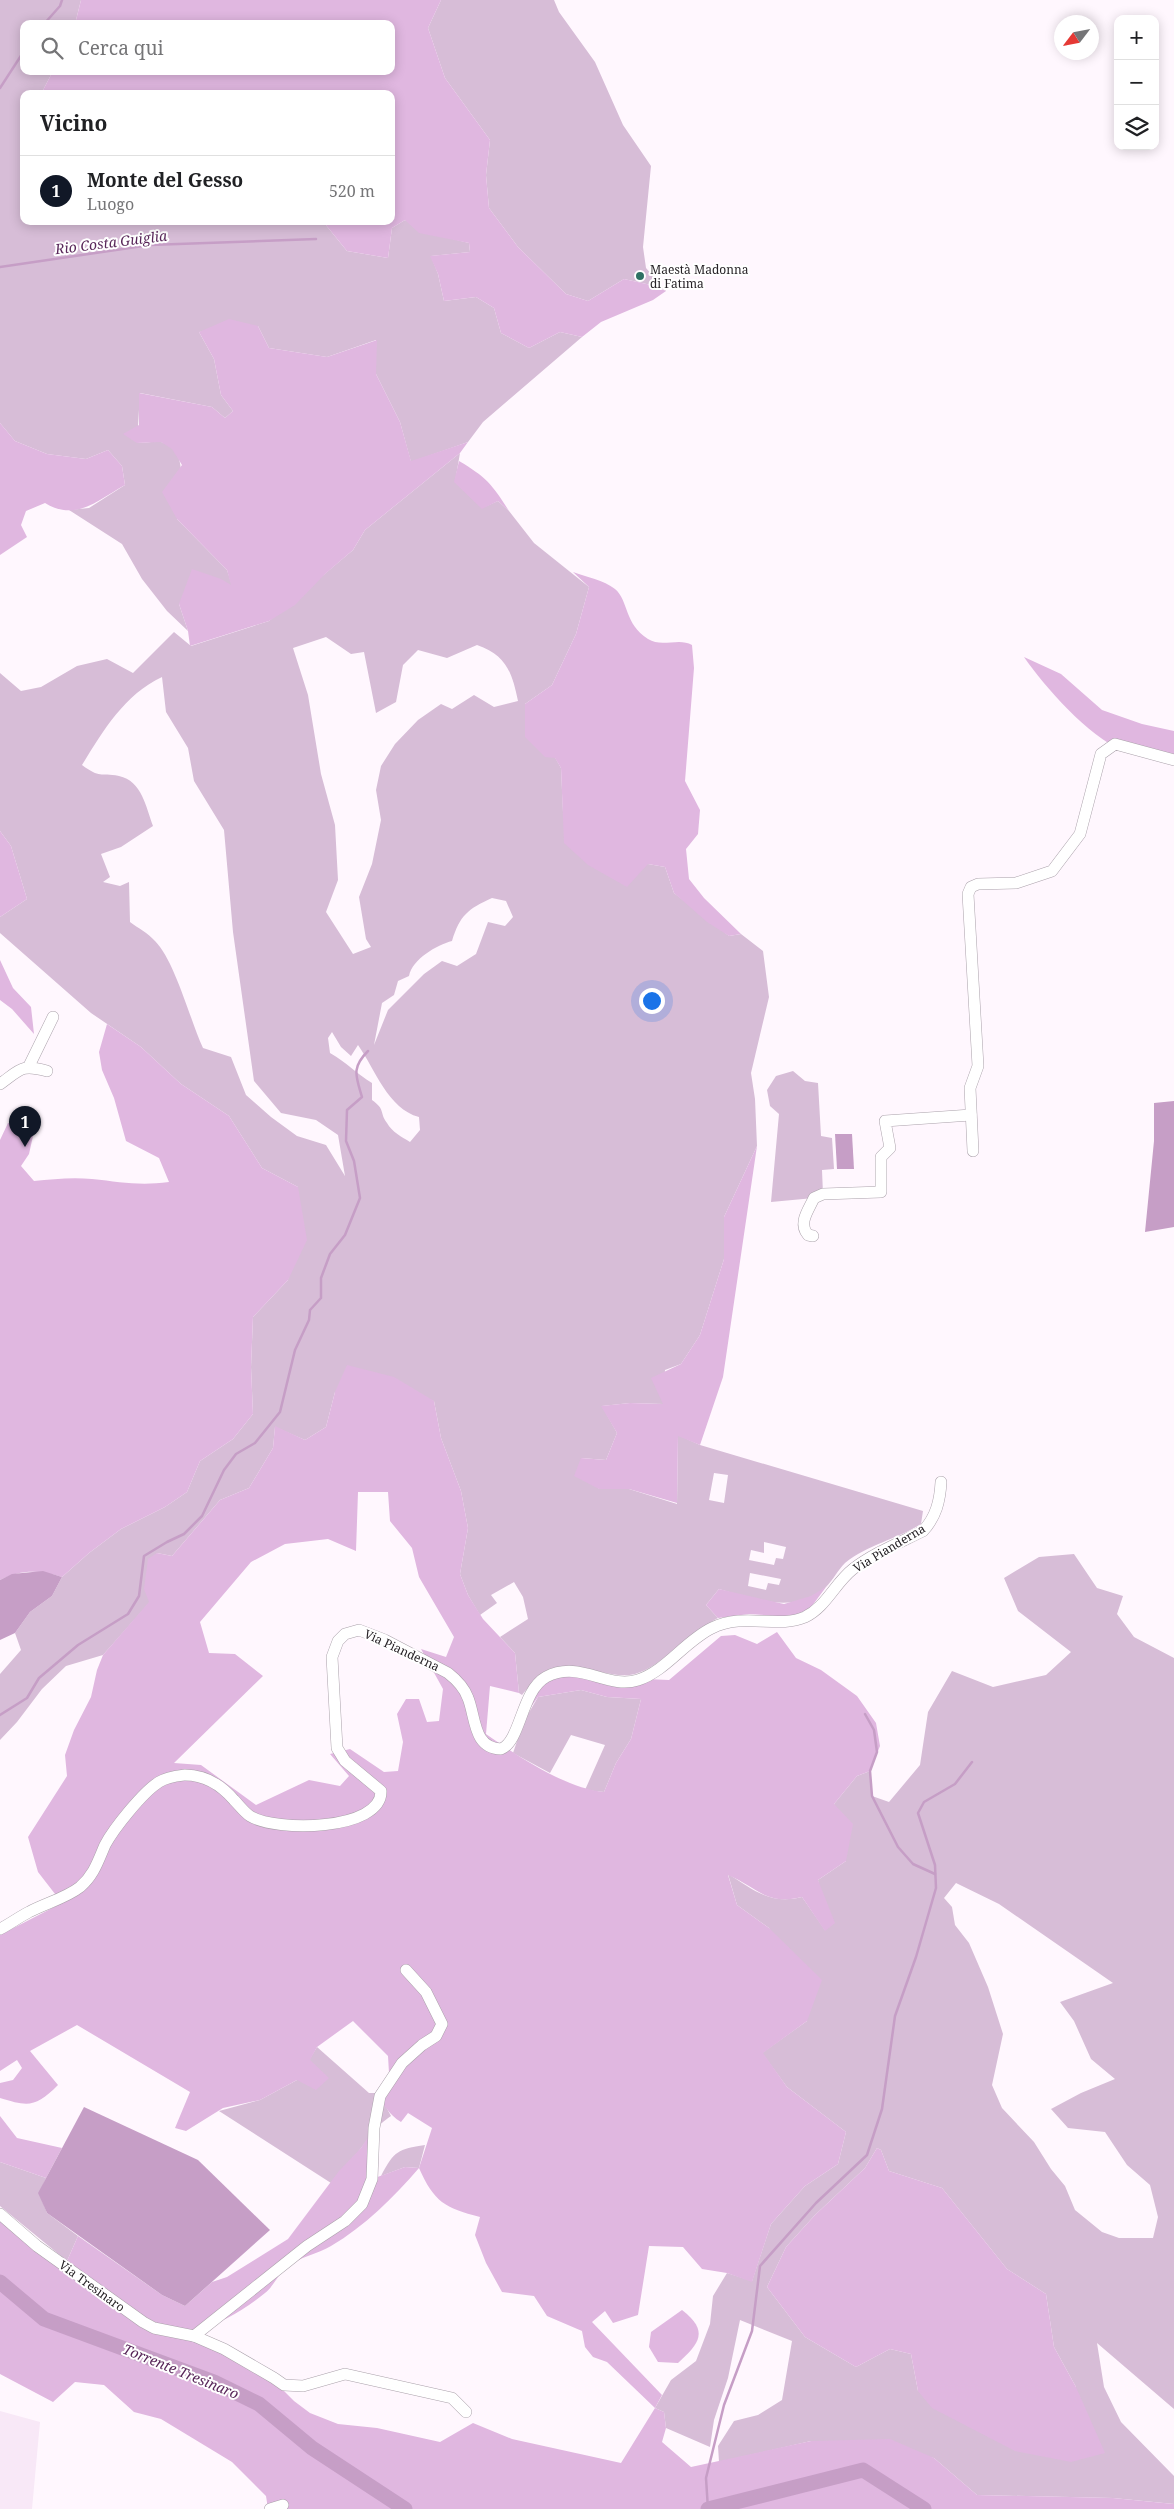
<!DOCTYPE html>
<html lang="it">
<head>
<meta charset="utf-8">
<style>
	body { margin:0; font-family:"Noto Serif",serif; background:#f6f6f6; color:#202124 }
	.controls { position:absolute; right:15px; top:15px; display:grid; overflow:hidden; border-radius:10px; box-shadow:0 2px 12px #0003 }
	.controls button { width:45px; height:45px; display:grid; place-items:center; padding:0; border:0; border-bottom:1px solid #e0e0e0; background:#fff; color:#202124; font:25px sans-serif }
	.compass { position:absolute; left:1054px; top:15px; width:45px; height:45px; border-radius:50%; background:#fff; box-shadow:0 2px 12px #0003; rotate:238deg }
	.you { position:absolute; left:651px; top:1000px; width:18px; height:18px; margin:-12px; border:4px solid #fff; border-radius:50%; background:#1a73e8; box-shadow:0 0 0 8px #1a73e833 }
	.badge { display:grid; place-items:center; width:32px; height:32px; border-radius:50%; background:#111827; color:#fff; font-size:16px; font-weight:700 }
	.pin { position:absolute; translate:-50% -41px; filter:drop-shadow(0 1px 2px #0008) }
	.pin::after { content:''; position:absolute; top:26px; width:18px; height:15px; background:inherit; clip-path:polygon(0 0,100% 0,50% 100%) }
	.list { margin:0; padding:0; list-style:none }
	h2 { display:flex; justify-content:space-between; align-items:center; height:65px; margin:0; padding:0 20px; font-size:21px }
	h2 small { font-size:16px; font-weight:400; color:#757577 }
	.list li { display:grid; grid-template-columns:32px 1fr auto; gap:15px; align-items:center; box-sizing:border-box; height:70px; padding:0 20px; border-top:1px solid #e0e0e0 }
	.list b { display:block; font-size:19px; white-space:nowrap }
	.list p { margin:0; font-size:16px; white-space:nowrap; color:#757577 }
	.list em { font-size:16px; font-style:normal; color:#757577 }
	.icon { flex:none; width:28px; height:28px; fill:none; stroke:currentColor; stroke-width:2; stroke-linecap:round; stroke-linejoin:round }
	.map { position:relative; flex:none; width:1174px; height:2509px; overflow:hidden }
	.search { position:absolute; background:#fff; box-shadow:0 2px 12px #0003; left:20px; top:20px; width:375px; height:55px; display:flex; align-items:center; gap:12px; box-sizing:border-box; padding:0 18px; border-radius:10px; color:#757577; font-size:19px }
	.panel { position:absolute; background:#fff; box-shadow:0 2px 12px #0003; left:20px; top:90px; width:375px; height:135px; border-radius:10px }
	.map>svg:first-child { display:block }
	.built { fill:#f8e8f7 }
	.green { fill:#d7bdd7; fill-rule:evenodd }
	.forest { fill:#e0b7e0; fill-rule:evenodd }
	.water { fill:#c69ec6 }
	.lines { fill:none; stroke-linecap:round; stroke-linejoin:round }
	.stream { stroke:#c69ec6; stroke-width:2.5 }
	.river { stroke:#c69ec6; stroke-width:15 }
	.minor-casing { stroke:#aba2ab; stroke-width:12 }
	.minor { stroke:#fff; stroke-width:11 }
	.poi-dot { fill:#2e7163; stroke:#fff; stroke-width:2 }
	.labels { text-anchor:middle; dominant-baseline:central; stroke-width:4; stroke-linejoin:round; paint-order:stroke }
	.poi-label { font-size:12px; fill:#262226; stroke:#fff; text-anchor:start }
	.street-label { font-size:12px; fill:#262226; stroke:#fff }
	.water-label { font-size:14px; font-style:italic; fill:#582659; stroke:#fff }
</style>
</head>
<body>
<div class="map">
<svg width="1174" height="2509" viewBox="0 0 1174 2509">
	<rect width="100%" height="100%" fill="#fff7fe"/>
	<path class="built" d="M 0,2411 L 40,2422 L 32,2509 L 0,2509 Z"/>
	<g class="green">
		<path d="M 0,0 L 81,0 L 75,24 L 24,24 L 24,71 L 53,71 L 41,94 L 24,94 L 24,137 L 21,143 L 24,144 L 24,221 L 307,221 L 325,224 L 347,251 L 388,258 L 392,228 L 405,220 L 445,237 L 469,243 L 470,252 L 431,256 L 438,274 L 444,301 L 476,297 L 494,308 L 501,333 L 529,348 L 560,332 L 582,337 L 483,422 L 468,442 L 411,462 L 400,422 L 376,374 L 376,340 L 327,357 L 269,348 L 258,326 L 199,332 L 214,359 L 221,395 L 233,411 L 225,418 L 212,407 L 140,393 L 137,443 C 144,443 154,441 161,442 C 192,449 179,497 177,519 L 227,570 L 232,585 L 179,604 L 188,631 L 167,611 L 142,579 L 122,544 L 69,510 L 89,508 L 125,485 L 122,466 L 108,450 L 86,459 L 47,454 L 15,441 L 0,423 Z"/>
		<path d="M 441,0 L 554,0 L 559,12 L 595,62 L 623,125 L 651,166 L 643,247 L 646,268 L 666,291 L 651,285 L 624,279 L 588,301 L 566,294 L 518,247 L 489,208 L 486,175 L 490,140 L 445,78 L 428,28 Z"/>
		<path d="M 460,453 L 455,482 L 482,508 L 498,501 L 509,511 L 534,543 L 589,587 L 576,634 L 552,685 L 525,704 L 561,768 L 563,812 L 648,864 L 665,867 L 674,893 L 729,936 L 741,934 L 763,951 L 769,997 L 751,1073 L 755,1099 L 757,1146 L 724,1217 L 724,1259 L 700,1335 L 681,1364 L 665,1370 L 663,1404 L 630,1403 L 602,1406 L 617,1433 L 606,1460 L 581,1458 L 599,1489 L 629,1489 L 677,1504 L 678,1435 L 700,1445 L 923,1511 L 921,1524 C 897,1539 867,1545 845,1563 C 838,1570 833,1580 826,1587 C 794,1615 755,1599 719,1589 L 706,1605 L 718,1618 C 691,1632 661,1667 635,1674 C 623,1677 612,1674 600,1672 C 563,1663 547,1664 522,1695 L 519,1693 L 515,1653 L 500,1637 L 528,1619 L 523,1597 L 514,1582 L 491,1595 L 497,1603 L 480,1615 L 468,1595 L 460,1574 L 468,1528 L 461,1491 L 441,1438 L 434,1401 L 335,1392 L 326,1427 L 305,1440 L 275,1427 L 273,1448 L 249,1488 L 220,1500 L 172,1556 L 157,1553 L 145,1589 L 150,1602 L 103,1655 L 66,1666 L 42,1689 L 17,1722 L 0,1740 L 0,1674 L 21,1650 L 15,1633 L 30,1612 L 52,1596 L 62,1577 L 89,1553 L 121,1529 L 165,1507 L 187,1492 L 200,1461 L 233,1439 L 253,1414 L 251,1367 L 253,1317 L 288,1280 L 298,1187 L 262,1168 L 229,1116 L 181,1084 L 141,1047 L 91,1013 L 0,933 L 0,917 L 27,899 L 11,846 L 0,831 L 0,673 L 21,691 L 41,687 L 77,666 L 107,659 L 133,673 L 174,632 L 191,646 L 269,621 L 353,550 L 365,530 ZM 326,637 L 351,654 L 364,652 L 376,713 L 396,702 L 403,665 L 418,650 L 447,658 L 477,645 C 506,655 512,672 518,701 L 494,707 L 474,695 L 452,709 L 441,704 L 418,720 L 395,744 L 381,766 L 376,790 L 381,820 L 372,864 L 359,897 L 366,939 L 371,947 L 353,954 L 326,912 L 338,880 L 335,825 L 321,774 L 308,695 L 293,648 ZM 162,677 L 166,712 L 188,748 L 194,781 L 224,830 L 233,932 L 254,1081 L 281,1113 L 316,1120 L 338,1135 L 345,1176 L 326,1145 L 297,1136 L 271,1117 L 246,1095 L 231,1057 L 203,1048 C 190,1020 175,961 155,941 C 148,933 138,928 130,922 L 129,882 L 120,886 L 103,882 L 110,877 L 101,854 L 121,847 L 153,826 C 146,807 142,781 119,776 C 99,772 101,779 82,765 C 103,731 124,695 162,677 ZM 492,898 L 506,901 L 513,917 L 505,926 L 488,922 L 476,954 L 457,966 L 442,961 L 424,974 L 388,1010 L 374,1045 L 382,1003 L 394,995 L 398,981 L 409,976 C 412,959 437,945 452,941 C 460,915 468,909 492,898 ZM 332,1032 L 341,1047 L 351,1056 L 358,1045 C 375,1069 388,1109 419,1117 L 420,1130 L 410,1142 C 402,1137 392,1132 387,1123 C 379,1112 386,1110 372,1100 L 372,1083 C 357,1074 346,1062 330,1053 L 328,1038 ZM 714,1473 L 728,1475 L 724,1503 L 709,1500 ZM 764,1542 L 786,1547 L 783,1559 L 776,1558 L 774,1565 L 749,1560 L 751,1550 L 764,1553 ZM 750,1573 L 781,1579 L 779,1585 L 768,1583 L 766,1590 L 748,1586 Z"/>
		<path d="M 793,1071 L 805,1081 L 818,1083 L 821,1136 L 832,1138 L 834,1169 L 822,1170 L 823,1194 L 814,1198 L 771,1202 L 779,1114 L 770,1106 L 767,1090 L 776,1076 Z"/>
		<path d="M 1074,1554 L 1097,1588 L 1123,1596 L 1117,1614 L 1134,1637 L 1174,1658 L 1174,2409 L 1097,2343 L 1104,2387 L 1121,2422 L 1174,2476 L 1174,2504 L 1113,2498 L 977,2495 L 934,2458 L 811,2441 L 719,2462 L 718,2446 L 734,2421 L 758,2415 L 782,2400 L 792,2341 L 740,2320 L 728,2378 L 714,2420 L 710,2447 L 666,2428 L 664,2412 L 655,2408 L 671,2380 L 696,2361 L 710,2324 L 713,2296 L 727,2273 L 752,2281 L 771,2224 L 805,2186 L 838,2164 L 846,2132 L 787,2087 L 762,2053 L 807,2021 L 769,1928 L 737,1905 L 728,1874 C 754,1890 770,1905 802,1897 L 825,1930 L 818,1880 L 846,1861 L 834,1804 L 857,1776 L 870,1771 L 872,1796 L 889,1802 L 920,1765 L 928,1712 L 952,1671 L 993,1687 L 1046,1675 L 1071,1652 L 1018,1611 L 1004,1578 L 1039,1557 ZM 956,1883 L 999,1904 L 1113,1983 L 1060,2002 L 1074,2021 L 1091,2059 L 1115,2079 L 1081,2093 L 1051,2109 L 1068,2128 L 1105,2132 L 1127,2165 L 1150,2185 L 1158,2217 L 1153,2238 L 1119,2238 L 1102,2232 L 1075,2210 L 1065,2186 L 1051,2169 L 1034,2142 L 1002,2108 L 992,2085 L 1003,2034 L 988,1987 L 969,1943 L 955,1925 L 952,1907 L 944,1898 ZM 877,2148 L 881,2150 L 889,2171 L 942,2188 L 1007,2269 L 1046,2294 L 1054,2347 L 1076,2387 L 918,2391 L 911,2354 L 890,2349 L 856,2367 L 805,2337 L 767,2287 L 786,2247 L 815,2215 L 865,2168 Z"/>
		<path d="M 581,1690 L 607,1697 L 641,1699 L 631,1739 L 616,1763 L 604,1792 L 585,1790 L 605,1745 L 571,1735 L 550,1773 L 513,1753 L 524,1721 L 538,1697 Z"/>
		<path d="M 317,2047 L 369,2093 L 375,2093 L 385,2105 L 391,2116 C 375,2127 373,2133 362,2147 C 352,2160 340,2170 331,2183 L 219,2111 L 260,2100 L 297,2080 Z"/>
		<path d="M 425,2145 L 419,2168 L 405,2167 L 381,2176 C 394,2151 398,2149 425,2145 Z"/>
		<path d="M 0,2162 L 46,2178 L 39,2193 L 47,2213 L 78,2236 L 67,2261 L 0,2206 Z"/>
	</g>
	<g class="forest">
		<path d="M 81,0 L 441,0 L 428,28 L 445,78 L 490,140 L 486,175 L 489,208 L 518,247 L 566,294 L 588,301 L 624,279 L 651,285 L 666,291 L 653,300 L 601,322 L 582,337 L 560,332 L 529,348 L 501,333 L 494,308 L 476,297 L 444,301 L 438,274 L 430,256 L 470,252 L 469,243 L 419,233 L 405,220 L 392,228 L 388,258 L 347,251 L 325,224 L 307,221 L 391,221 L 391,94 L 41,94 L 53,71 L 391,71 L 391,24 L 75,24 Z"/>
		<path d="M 229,319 L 258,326 L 269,348 L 327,357 L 377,340 L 376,374 L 400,422 L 411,461 L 468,442 L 460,453 L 365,530 L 353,550 L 325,574 L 295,605 L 269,621 L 190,646 L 188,631 L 179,604 L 192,569 L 221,579 L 231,585 L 227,570 L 177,519 L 162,492 L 182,465 L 172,449 L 161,442 L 137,443 L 123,434 L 139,425 L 139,393 L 212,407 L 225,418 L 233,411 L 221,395 L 214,359 L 199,332 Z"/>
		<path d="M 0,423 L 15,441 L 47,454 L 86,459 L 108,450 L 122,466 L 125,485 C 98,500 76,522 45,503 L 26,511 L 21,525 L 27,537 L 0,555 Z"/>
		<path d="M 459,461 C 486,477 492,484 509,511 L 498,501 L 482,509 L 454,482 Z"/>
		<path d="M 573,572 C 586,577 604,580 615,589 C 629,601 624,624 648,639 C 662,648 679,637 692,645 L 694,668 L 685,781 L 700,810 L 698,834 L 686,849 L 689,879 L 704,898 L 741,934 L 729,936 L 707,922 L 674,893 L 665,867 L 648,864 L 627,887 L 588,865 L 564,843 L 561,768 L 555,758 L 545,757 L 525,737 L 525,704 L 552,685 L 576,634 L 589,587 Z"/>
		<path d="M 1024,657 L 1061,674 L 1102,710 L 1142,724 L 1174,731 L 1174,765 C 1157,760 1138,757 1122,750 C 1089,737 1044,686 1024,657 Z"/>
		<path d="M 0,831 L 11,846 L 27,899 L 0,917 Z"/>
		<path d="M 0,960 L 13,988 L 31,1007 L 34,1034 L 12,1009 L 0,1000 Z"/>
		<path d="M 107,1024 L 141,1047 L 181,1084 L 229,1116 L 262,1168 L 298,1187 L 307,1240 L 288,1280 L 253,1317 L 251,1367 L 253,1414 L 233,1439 L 200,1461 L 187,1492 L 165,1507 L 121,1529 L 89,1553 L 62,1577 C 40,1570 22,1569 0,1580 L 0,1140 L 8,1123 L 22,1124 L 33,1136 L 29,1154 L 21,1166 L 34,1181 C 53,1179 73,1177 92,1179 C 121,1182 139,1186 169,1182 L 159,1158 L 126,1141 L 114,1098 L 102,1070 L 99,1052 Z"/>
		<path d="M 757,1146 L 723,1377 L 700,1445 L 678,1436 L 677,1503 L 629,1489 L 599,1489 L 574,1476 L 581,1458 L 606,1460 L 617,1433 L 601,1406 L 630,1403 L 663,1404 L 651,1378 L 681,1364 L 700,1335 L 724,1259 L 724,1217 Z"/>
		<path d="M 347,1365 L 394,1377 L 434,1401 L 441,1438 L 461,1491 L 468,1528 L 460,1574 L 468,1595 L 483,1619 L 515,1653 L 519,1693 L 490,1686 L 486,1734 C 519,1757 565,1788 604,1792 L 616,1763 L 631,1739 L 641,1699 L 607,1697 L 581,1690 L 538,1697 L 531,1707 L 532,1693 L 552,1675 L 669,1680 L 721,1636 L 735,1635 L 757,1644 L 777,1632 L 796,1658 L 821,1670 L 857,1696 L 876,1723 L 880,1746 L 870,1771 L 857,1776 L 834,1804 L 853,1824 L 846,1861 L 818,1880 L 835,1923 L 825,1931 L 802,1897 C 766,1906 757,1887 728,1875 L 737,1905 L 769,1928 L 822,1980 L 807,2021 L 763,2053 L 787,2087 L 846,2132 L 838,2164 L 805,2186 L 771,2224 L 752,2282 L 727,2273 L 702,2269 L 683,2247 L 649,2246 L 638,2315 L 613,2323 L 605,2311 L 592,2322 L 662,2395 L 655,2408 L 664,2412 L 666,2428 L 662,2442 L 691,2467 L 811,2441 L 890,2439 L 934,2458 L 977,2495 L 1113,2498 L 1174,2504 L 1174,2509 L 268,2509 L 266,2496 L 232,2462 L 161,2419 L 134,2412 L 104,2385 L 75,2382 L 53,2402 L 0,2374 L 0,2218 L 110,2304 L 197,2341 L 251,2368 L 277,2384 L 294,2401 L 310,2413 L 338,2424 L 377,2428 L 440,2442 L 473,2423 L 512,2439 L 621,2463 L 655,2408 L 607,2362 L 593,2357 L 585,2347 L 582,2331 L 547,2316 L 534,2296 L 502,2292 L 486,2263 L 475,2235 L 480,2217 C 445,2208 434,2202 419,2168 C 393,2198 365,2226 331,2246 C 318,2254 299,2257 287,2267 C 278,2274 274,2286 265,2293 C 245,2309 220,2325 194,2330 C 156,2337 97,2283 67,2261 L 78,2236 L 162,2295 L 185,2306 L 212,2282 L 227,2277 L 288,2239 L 339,2171 L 361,2148 L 374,2128 L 372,2179 L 405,2167 L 419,2168 L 432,2128 L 408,2113 L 401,2122 C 389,2115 384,2104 375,2093 L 389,2073 L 388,2056 L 353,2021 L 317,2047 L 310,2060 L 329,2078 L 316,2090 L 297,2080 L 260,2100 L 223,2108 L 186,2131 L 175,2128 L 190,2092 L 77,2025 L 30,2051 L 58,2085 C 36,2107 29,2107 0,2098 L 0,2083 L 13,2080 L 22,2068 L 17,2060 L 0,2071 L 0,1935 L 62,1903 L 38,1872 L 28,1837 L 67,1776 L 65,1755 L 74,1730 L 91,1697 L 97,1670 L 103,1655 L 149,1602 L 144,1589 L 148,1559 L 157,1553 L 172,1556 L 220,1500 L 249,1488 L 273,1448 L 275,1426 L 305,1440 L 326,1427 L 335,1392 ZM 358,1492 L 388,1492 L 390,1521 L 412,1548 L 419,1577 L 454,1637 L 446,1657 L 421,1649 L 443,1689 L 439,1721 L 427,1722 L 419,1699 L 406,1699 L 397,1714 L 403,1742 L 398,1771 L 384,1772 L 350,1749 L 330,1754 L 349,1776 L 340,1786 L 309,1780 L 256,1805 L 201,1765 L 174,1763 L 263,1676 L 235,1654 L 209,1653 L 200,1622 L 251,1562 L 285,1544 L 328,1539 L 356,1551 Z"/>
		<path d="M 826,1587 L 809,1610 L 793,1617 L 749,1614 L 718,1618 L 706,1605 L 719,1589 L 784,1604 L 811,1596 Z"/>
		<path d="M 0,2116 L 17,2138 L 62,2148 L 46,2178 L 0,2162 Z"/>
		<path d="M 877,2148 L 881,2150 L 889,2171 L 942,2188 L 1007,2269 L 1046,2294 L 1054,2347 L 1076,2387 L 1105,2453 L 1071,2462 L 1015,2451 L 932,2408 L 918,2391 L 911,2354 L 890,2349 L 856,2367 L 805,2337 L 767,2287 L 786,2247 L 815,2215 L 865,2168 Z"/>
		<path d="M 682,2310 C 709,2331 700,2343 678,2363 L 658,2362 L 649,2347 L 651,2332 Z"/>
	</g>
	<g class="water">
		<path d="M 1174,1101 L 1174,1227 L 1145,1232 L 1154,1141 L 1154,1103 Z"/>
		<path d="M 835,1134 L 852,1134 L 854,1169 L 837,1169 Z"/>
		<path d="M 43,1571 L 62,1577 L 52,1596 L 30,1612 L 15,1633 L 0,1640 L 0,1580 L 12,1574 Z"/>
		<path d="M 84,2107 L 198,2160 L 270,2230 L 185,2306 L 162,2295 L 47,2213 L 38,2193 Z"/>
	</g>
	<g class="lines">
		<g class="stream">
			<path d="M 44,24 L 60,6 L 62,0"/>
			<path d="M 0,88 L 24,51"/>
			<path d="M 0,267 L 150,245 L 316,239"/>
			<path d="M 865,1714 L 874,1730 L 877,1752 L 870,1771 L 872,1796 L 898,1847 L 913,1864 L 935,1874"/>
			<path d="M 0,1715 L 27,1698 L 39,1678 L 78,1645 L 128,1614 L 139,1596 L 144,1556 L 167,1542 L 184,1534 L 202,1516 L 224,1470 L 236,1454 L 255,1443 L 280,1412 L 295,1350 L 309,1320 L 310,1310 L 321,1298 L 321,1278 L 330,1254 L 345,1235 L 360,1198 L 354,1161 L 346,1141 L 347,1110 L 362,1097 C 356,1076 351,1068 368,1051"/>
			<path d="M 708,2509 L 706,2478 L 724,2405 L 752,2331 L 760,2266 L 816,2203 L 867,2155 L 882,2109 L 895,2016 L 916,1957 L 936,1888 L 935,1865 L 918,1813 L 924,1802 L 955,1784 L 972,1762"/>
		</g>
		<g class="river">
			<path d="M 0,2282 L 44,2319 L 214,2382 L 259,2404 L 312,2448 L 405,2509"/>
			<path d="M 708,2509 L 863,2470 L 924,2509"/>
		</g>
		<g class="minor-casing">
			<g id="minor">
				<path d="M 29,1066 L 53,1017"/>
				<path d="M 0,1084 C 21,1069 21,1064 47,1071"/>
				<path d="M 973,1151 L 970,1088 L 978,1066 L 968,894 L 971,887 L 978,884 L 1016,883 L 1052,871 L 1080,834 L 1101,754 L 1115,744 L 1174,760"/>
				<path d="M 813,1236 L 808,1235 C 798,1223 808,1211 814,1198 L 823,1194 L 881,1192 L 881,1157 L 890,1148 L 885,1121 L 971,1115"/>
				<path d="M 0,1929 C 10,1924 19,1917 29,1912 C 46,1903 66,1898 80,1887 C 94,1875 98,1861 105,1845 C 114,1828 143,1792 159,1782 C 167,1777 177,1776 185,1775 C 205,1775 222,1786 234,1800 C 239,1805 244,1812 250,1816 C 275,1832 382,1831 381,1791 L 345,1761 L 337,1748 L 332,1657 L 338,1641 L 345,1634 L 359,1630 L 385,1640 L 448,1673 C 457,1680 464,1687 468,1698 C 476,1718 473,1748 501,1749 C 521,1741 521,1691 546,1677 C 580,1659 607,1690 638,1680 C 666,1671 685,1641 712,1628 C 744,1612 778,1629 805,1617 C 826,1607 835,1583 853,1569 C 874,1553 899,1543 923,1531 C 936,1517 940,1501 941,1482"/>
				<path d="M 0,2214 L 37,2246 L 143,2322 L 154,2328 L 194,2336 L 224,2349 L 274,2378 L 284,2385 L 303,2386 L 345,2374 L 452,2398 L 466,2412"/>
				<path d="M 194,2336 L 307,2246 L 345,2221 L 362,2204 L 372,2179 L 374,2128 L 380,2096 L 402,2063 L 422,2045 L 436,2036 L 442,2024 L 426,1992 L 406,1970"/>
				<path d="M 270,2509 L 283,2505"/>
			</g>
		</g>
		<use href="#minor" class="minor"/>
	</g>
	<circle class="poi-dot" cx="640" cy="276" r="5"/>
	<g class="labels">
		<g class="poi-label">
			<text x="650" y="269">Maestà Madonna<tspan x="650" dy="14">di Fatima</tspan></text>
		</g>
		<g class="street-label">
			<text transform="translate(889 1548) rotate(-31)">Via Pianderna</text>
			<text transform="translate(402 1650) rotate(25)">Via Pianderna</text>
			<text transform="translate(92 2286) rotate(36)">Via Tresinaro</text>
		</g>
		<g class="water-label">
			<text transform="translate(111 242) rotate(-7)">Rio Costa Guiglia</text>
			<text transform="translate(181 2371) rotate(22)">Torrente Tresinaro</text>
		</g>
	</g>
</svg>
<div class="controls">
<button>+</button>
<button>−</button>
<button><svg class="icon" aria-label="layers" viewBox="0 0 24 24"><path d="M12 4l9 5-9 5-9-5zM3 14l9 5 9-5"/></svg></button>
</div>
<svg class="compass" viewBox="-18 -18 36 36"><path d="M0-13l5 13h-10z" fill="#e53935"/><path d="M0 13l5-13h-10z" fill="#757577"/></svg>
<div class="you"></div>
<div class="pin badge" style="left:25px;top:1147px">1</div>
<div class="search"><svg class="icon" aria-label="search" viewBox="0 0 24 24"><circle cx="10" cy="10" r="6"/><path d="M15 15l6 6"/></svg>Cerca qui</div>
<section class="panel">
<h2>Vicino<small></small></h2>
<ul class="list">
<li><span class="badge">1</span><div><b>Monte del Gesso</b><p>Luogo</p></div><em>520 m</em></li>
</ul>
</section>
</div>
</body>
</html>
